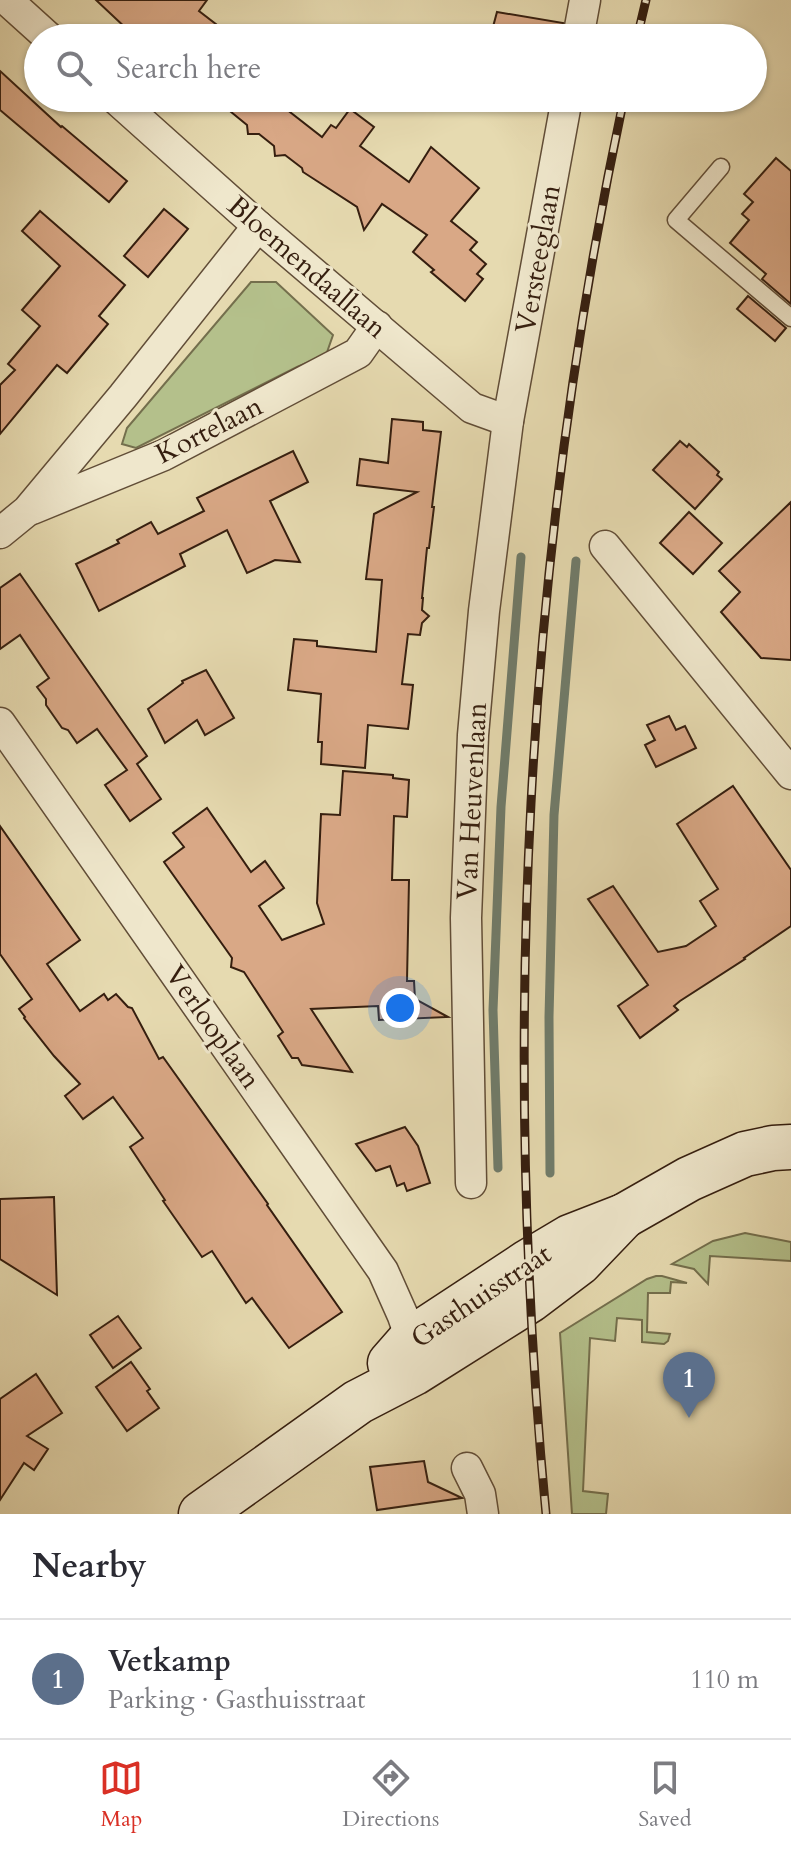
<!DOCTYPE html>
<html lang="en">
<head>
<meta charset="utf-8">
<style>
	body { margin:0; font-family:Cardo,serif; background:#f2f2f3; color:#2b2b33 }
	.you { position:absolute; left:400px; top:1008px; width:28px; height:28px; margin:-20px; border:6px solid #fff; border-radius:50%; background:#1a73e8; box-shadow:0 0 0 12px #1a73e833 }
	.badge { display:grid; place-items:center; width:52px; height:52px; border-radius:50%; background:#d93025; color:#fff; font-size:26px; font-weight:700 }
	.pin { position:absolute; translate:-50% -66px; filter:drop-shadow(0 2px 4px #0008) }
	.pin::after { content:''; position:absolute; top:42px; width:28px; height:24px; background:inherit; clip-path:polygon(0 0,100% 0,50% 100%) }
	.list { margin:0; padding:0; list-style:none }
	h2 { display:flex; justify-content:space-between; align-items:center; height:104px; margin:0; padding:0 32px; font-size:34px }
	h2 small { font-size:26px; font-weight:400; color:#7c7c81 }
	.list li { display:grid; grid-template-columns:52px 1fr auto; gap:24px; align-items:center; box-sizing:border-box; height:120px; padding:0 32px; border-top:2px solid #e1e1e2 }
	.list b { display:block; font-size:30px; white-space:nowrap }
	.list p { margin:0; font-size:26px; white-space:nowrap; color:#7c7c81 }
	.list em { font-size:26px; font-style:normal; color:#7c7c81 }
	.icon { flex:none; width:44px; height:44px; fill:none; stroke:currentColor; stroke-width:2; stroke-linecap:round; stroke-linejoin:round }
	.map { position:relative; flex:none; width:791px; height:1514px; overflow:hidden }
	.search { position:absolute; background:#fff; box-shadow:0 2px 6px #0004; left:24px; right:24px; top:24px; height:88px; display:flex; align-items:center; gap:20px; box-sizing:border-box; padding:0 28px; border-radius:44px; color:#7c7c81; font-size:30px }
	.sheet { height:224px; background:#fff }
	nav { display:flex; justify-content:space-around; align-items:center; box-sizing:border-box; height:112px; border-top:2px solid #e1e1e2; background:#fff; font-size:22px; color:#7c7c81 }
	nav a { display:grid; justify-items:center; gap:4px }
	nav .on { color:#d93025 }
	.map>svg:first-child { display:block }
	.green { fill:#b4c08b; stroke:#746f4d; stroke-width:2 }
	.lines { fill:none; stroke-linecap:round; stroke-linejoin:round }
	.stream { stroke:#707c6b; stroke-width:9 }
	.building { fill:#d9a886; stroke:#351e0f; stroke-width:2 }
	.lane-casing { stroke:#614d37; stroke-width:19 }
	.street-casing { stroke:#614d37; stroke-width:33 }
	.secondary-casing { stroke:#351e0f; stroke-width:47 }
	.lane { stroke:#efe7cc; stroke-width:16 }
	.street { stroke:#efe7cc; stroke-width:30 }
	.secondary { stroke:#efe7cc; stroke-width:44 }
	.rail-casing { stroke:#351e0f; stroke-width:9 }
	.rail { stroke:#efe7cc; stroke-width:6; stroke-dasharray:18; stroke-linecap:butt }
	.labels { text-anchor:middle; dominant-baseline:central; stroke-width:6; stroke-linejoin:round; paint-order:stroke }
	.street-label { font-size:28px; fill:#351e0f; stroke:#efe7cc }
</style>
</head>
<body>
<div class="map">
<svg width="791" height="1514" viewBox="0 0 791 1514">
	<rect width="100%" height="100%" fill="#e6dab0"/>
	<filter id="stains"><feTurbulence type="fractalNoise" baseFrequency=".0025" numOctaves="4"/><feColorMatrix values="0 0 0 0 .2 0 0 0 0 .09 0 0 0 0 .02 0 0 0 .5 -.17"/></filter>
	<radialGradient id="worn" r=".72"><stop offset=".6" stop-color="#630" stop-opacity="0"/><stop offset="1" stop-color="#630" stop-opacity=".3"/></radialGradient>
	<g class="green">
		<path d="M 251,282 L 276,282 L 333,335 L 326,355 L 297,367 L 136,448 L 122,444 L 127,428 Z"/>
		<path d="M 745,1233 L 791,1242 L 791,1261 L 710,1256 L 708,1284 L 694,1269 L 672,1264 L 713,1241 Z"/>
		<path d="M 656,1276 L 662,1276 L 687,1283 L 671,1282 L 670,1293 L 648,1293 L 647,1332 L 670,1334 L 668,1341 L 664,1344 L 642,1342 L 642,1320 L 617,1318 L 615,1341 L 590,1338 L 583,1491 L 608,1494 L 606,1514 L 572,1514 L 560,1333 L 647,1279 Z"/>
	</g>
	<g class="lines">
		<g class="stream">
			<path d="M 498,1168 L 493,1010 L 501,807 L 521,557"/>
			<path d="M 550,1173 L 549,1017 L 554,815 L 576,561"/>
		</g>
	</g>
	<g class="building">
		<path d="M 96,0 L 207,0 L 199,11 L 234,38 L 130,38 L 129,31 Z"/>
		<path d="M 497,12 L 563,23 L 560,38 L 490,38 Z"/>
		<path d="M 0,71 L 61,127 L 62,126 L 127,181 L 109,202 L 0,110 Z"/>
		<path d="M 214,98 L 272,98 L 322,137 L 331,125 L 336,128 L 350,109 L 374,127 L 360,146 L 409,182 L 431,147 L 479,188 L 451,221 L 477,242 L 470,250 L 486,264 L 477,274 L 483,279 L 465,301 L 431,272 L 434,270 L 413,252 L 427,235 L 382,204 L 364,230 L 357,207 L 303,172 L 302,168 L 285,155 L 275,156 L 274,146 L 259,134 L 248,134 L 247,125 Z"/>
		<path d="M 776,158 L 791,171 L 791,304 L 762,279 L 766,274 L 730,243 L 749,220 L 742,214 L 753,202 L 744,194 Z"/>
		<path d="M 164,209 L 188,229 L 148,277 L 124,256 Z"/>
		<path d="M 40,211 L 125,285 L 99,316 L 108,324 L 67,373 L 57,365 L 0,434 L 0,385 L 15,370 L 8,364 L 40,326 L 22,310 L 60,266 L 22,231 Z"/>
		<path d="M 748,296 L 786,328 L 775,341 L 737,309 Z"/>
		<path d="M 392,419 L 423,422 L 423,430 L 441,432 L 432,507 L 434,507 L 429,548 L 427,548 L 422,598 L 423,598 L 422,610 L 429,616 L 422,623 L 420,635 L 408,634 L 402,684 L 413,685 L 409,722 L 408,729 L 368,725 L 365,768 L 321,764 L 322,742 L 318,742 L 321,694 L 288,690 L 294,639 L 317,641 L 317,646 L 376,652 L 382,580 L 366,579 L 374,514 L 417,492 L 357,485 L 360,459 L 388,463 Z"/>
		<path d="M 680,441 L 687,447 L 689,444 L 719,472 L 717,475 L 722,479 L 695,509 L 653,470 Z"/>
		<path d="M 293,451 L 308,482 L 270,501 L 300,562 L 275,560 L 247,573 L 227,530 L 180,554 L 185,566 L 99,611 L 76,564 L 119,543 L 117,540 L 151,522 L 158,534 L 204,511 L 197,498 Z"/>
		<path d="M 791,502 L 791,660 L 761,658 L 721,612 L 740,592 L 719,571 Z"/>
		<path d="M 689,512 L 722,543 L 693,574 L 660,543 Z"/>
		<path d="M 20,574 L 147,756 L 137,764 L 161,799 L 130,821 L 105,785 L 127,770 L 97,729 L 77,743 L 68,730 L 62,728 L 46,705 L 46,699 L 37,687 L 49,678 L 20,635 L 0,649 L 0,588 Z"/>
		<path d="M 206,670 L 234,718 L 205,735 L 197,720 L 165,743 L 148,709 L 183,683 L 182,681 Z"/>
		<path d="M 669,716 L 676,730 L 685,726 L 696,748 L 656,767 L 645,745 L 655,740 L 647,725 Z"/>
		<path d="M 343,771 L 393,775 L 393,778 L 409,780 L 407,817 L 394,816 L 392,880 L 409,880 L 407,981 L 414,981 L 415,999 L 448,1017 L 379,1020 L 378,1006 L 311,1009 L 352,1072 L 302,1065 L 298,1058 L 292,1058 L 278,1036 L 283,1032 L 244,972 L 231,967 L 232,958 L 164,862 L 184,847 L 173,833 L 207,808 L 251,872 L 265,861 L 284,888 L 259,906 L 282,940 L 324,924 L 317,903 L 321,814 L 340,815 Z"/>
		<path d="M 733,786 L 791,870 L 791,926 L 744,958 L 745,959 L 680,1001 L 674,1006 L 678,1010 L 640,1038 L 618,1006 L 648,985 L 588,899 L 613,886 L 658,952 L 686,946 L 716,926 L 700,901 L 718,889 L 677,824 Z"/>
		<path d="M 0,826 L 80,940 L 47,964 L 80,1011 L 104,994 L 108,1000 L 116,994 L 128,1007 L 132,1008 L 159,1059 L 163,1057 L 268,1204 L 267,1205 L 342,1312 L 289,1348 L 252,1298 L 246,1303 L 212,1251 L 202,1257 L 163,1201 L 165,1200 L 130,1147 L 143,1138 L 113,1097 L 83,1119 L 65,1096 L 80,1084 L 54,1056 L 24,1018 L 25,1017 L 19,1009 L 32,999 L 0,954 Z"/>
		<path d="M 405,1127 L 418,1146 L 430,1183 L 407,1191 L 404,1183 L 397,1186 L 390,1166 L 376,1171 L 356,1144 Z"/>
		<path d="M 54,1197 L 57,1295 L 0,1259 L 0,1199 Z"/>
		<path d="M 118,1316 L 141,1348 L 113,1368 L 90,1335 Z"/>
		<path d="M 131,1362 L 150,1389 L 147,1391 L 159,1408 L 127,1431 L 96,1387 Z"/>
		<path d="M 36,1374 L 62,1413 L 27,1436 L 48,1449 L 34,1470 L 24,1463 L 0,1500 L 0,1399 Z"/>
		<path d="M 424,1461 L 428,1482 L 462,1498 L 377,1510 L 370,1467 Z"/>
	</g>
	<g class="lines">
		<g class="lane-casing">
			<path id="lane" d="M 721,167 L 676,220 L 791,318"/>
		</g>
		<g class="street-casing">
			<g id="street">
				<path d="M 7,0 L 49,38"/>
				<path d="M 578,38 L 585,0"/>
				<path d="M 115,98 L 258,226 L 472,408 L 508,421"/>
				<path d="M 32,509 L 164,455 L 358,353 L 377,326"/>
				<path d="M 0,533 L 27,511 L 123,396 L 258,226"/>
				<path d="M 605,546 L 791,774"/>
				<path d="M 0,723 L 383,1271 L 403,1316 L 411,1339"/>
				<path d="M 471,1183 L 466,918 L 473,735 L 484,611 L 508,421 L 567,98"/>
				<path d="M 467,1468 L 480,1494 L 483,1514"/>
			</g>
		</g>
		<g class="secondary-casing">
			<g id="secondary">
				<path d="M 390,1363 L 411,1339 L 528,1262 L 570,1237 L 624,1216 L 689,1179 L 745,1154 L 773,1148 L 791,1147"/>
				<path d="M 201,1514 L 358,1402 L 414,1373 L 530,1300 L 579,1263 L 624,1216"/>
			</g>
		</g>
		<use href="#lane" class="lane"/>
		<use href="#street" class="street"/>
		<use href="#secondary" class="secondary"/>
		<g class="rail-casing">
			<g id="rail">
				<path d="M 637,38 L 646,0"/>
				<path d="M 546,1514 C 501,1042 525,562 624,98"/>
			</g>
		</g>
		<use href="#rail" class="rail"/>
	</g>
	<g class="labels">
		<g class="street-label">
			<text transform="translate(538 259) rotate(-80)">Versteeglaan</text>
			<text transform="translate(307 267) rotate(41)">Bloemendaallaan</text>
			<text transform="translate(209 430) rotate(-27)">Kortelaan</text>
			<text transform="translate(472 801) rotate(-87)">Van Heuvenlaan</text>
			<text transform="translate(213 1027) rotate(55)">Verlooplaan</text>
			<text transform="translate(481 1296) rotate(-34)">Gasthuisstraat</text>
		</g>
	</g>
	<rect width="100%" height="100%" filter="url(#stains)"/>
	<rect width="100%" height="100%" fill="url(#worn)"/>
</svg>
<div class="you"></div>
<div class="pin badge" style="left:689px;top:1418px;background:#5c6f8a">1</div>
<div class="search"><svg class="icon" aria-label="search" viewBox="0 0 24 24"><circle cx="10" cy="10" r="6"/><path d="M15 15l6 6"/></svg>Search here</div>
</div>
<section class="sheet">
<h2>Nearby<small></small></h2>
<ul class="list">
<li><span class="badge" style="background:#5c6f8a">1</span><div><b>Vetkamp</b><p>Parking · Gasthuisstraat</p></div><em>110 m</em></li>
</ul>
</section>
<nav>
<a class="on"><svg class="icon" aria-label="map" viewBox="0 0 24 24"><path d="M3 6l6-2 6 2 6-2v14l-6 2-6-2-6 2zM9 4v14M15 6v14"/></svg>Map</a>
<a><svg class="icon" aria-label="directions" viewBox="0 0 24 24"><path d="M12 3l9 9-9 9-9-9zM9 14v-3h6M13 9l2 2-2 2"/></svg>Directions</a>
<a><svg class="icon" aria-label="saved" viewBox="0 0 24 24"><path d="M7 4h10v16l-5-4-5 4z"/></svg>Saved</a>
</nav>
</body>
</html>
